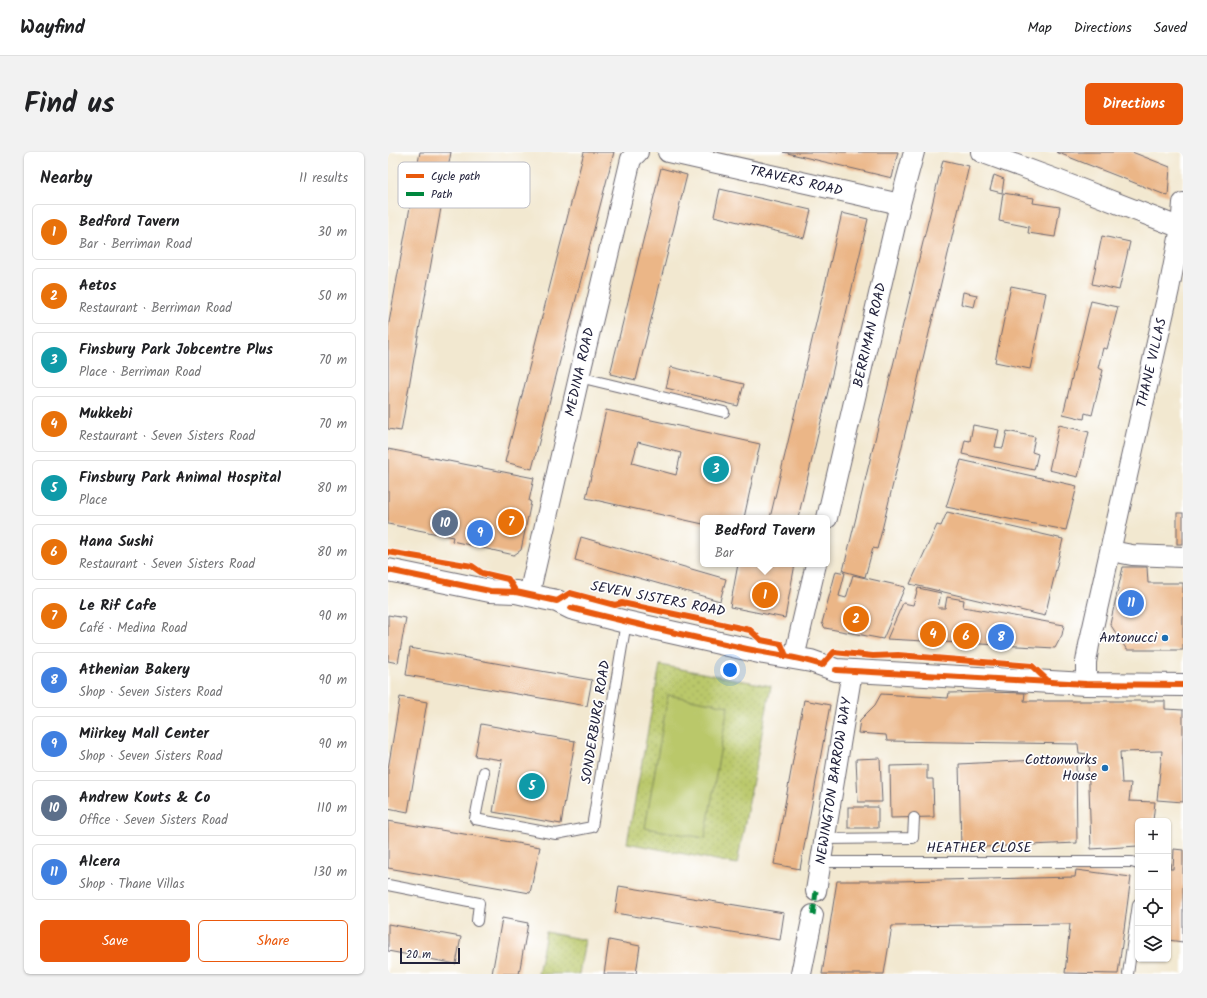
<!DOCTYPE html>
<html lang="en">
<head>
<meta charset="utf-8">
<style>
	body { margin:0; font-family:Kalam,sans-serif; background:#f2f2f2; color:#202124 }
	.controls { position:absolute; right:12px; bottom:12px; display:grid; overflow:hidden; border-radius:6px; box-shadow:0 1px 3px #0004 }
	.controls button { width:36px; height:36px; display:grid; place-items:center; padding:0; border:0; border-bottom:1px solid #e0e0e0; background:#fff; color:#202124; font:20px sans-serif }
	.scale { position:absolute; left:12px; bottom:10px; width:60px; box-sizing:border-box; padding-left:4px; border:2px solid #22223b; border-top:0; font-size:11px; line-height:14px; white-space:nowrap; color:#22223b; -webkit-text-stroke:3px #fff; paint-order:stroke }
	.you { position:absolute; left:342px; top:518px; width:14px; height:14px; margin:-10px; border:3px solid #fff; border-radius:50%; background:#1a73e8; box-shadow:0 0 0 6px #1a73e833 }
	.badge { display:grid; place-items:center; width:26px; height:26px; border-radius:50%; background:#ea580c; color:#fff; font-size:13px; font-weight:700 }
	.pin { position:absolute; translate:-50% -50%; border:2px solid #fff; box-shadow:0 1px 4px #0006 }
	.popup { position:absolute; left:312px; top:363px; width:130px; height:52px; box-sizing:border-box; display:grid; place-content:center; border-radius:6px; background:#fff; filter:drop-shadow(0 1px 3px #0005); font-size:13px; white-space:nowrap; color:#757577 }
	.popup b { font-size:15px; color:#202124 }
	.popup::after { content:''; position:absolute; left:50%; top:100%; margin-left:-8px; border:8px solid transparent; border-top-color:#fff }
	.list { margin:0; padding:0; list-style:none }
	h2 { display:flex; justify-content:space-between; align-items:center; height:52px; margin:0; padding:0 16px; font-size:17px }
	h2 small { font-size:13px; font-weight:400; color:#757577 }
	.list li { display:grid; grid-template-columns:26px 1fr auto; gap:12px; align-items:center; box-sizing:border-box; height:56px; margin:0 8px 8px; padding:0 8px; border:1px solid #e0e0e0; border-radius:6px }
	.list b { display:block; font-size:15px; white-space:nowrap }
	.list p { margin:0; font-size:13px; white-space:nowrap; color:#757577 }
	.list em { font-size:13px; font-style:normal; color:#757577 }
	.actions { display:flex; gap:8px; padding:12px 16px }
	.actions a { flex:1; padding:9px 0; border:1px solid #ea580c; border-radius:6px; text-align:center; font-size:14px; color:#ea580c }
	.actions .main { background:#ea580c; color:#fff }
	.icon { flex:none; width:22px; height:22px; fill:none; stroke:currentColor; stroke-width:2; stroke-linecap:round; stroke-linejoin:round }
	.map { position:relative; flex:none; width:795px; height:822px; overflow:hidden; border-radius:6px }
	header { display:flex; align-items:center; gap:24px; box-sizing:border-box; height:56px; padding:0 20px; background:#fff; border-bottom:1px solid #e0e0e0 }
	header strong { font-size:19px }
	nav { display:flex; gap:22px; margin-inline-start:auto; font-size:14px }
	.intro { display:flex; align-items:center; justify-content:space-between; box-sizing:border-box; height:96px; padding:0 24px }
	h1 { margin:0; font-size:28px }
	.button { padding:10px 18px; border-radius:6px; background:#ea580c; color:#fff; font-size:14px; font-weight:700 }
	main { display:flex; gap:24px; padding:0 24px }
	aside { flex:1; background:#fff; border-radius:6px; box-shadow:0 1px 3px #0004 }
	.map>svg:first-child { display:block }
	.grass { fill:url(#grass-dots); stroke:#6e7552 }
	.park { fill:#bac86a; stroke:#6e7552 }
	.building { fill:#ebb687; fill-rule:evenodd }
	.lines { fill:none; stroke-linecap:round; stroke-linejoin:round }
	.service-casing { stroke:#6b676f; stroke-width:12 }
	.minor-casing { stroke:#6b676f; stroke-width:22 }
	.trunk-casing { stroke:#6b676f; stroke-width:24 }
	.service { stroke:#fff; stroke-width:10 }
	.minor { stroke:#fff; stroke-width:20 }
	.trunk { stroke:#fff; stroke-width:22 }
	.quiet { stroke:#00873e; stroke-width:5; stroke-dasharray:10 5; stroke-linecap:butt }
	.cycleway-casing { stroke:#fff; stroke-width:8 }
	.cycleway { stroke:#e8590c; stroke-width:6 }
	.poi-dot { fill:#1f6fb2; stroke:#fff; stroke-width:1.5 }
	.labels { text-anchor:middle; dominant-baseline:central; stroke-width:3.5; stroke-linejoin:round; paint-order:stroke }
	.street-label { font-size:14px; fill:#22223b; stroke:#fff }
	.poi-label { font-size:14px; fill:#22223b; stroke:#fff; text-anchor:end }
	.key { fill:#fff; stroke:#bdbdc4; stroke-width:1 }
	.key-label { font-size:11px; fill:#22223b }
</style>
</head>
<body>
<header>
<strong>Wayfind</strong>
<nav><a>Map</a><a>Directions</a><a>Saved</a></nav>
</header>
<div class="intro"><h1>Find us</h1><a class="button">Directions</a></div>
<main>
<aside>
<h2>Nearby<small>11 results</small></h2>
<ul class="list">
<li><span class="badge" style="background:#e8710a">1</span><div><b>Bedford Tavern</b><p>Bar · Berriman Road</p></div><em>30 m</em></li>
<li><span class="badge" style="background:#e8710a">2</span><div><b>Aetos</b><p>Restaurant · Berriman Road</p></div><em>50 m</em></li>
<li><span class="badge" style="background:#0f9aa8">3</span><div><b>Finsbury Park Jobcentre Plus</b><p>Place · Berriman Road</p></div><em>70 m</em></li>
<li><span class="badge" style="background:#e8710a">4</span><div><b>Mukkebi</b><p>Restaurant · Seven Sisters Road</p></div><em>70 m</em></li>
<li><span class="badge" style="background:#0f9aa8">5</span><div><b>Finsbury Park Animal Hospital</b><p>Place</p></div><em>80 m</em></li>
<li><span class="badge" style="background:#e8710a">6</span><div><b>Hana Sushi</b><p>Restaurant · Seven Sisters Road</p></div><em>80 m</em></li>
<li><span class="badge" style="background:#e8710a">7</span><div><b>Le Rif Cafe</b><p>Café · Medina Road</p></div><em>90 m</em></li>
<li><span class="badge" style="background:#3f7fe0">8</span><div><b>Athenian Bakery</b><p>Shop · Seven Sisters Road</p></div><em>90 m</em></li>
<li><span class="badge" style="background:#3f7fe0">9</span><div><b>Miirkey Mall Center</b><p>Shop · Seven Sisters Road</p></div><em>90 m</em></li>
<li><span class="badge" style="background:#5c6f8a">10</span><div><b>Andrew Kouts &amp; Co</b><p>Office · Seven Sisters Road</p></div><em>110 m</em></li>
<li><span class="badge" style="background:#3f7fe0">11</span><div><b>Alcera</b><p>Shop · Thane Villas</p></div><em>130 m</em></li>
</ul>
<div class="actions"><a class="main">Save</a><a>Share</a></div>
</aside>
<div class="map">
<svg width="795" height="822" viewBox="0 0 795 822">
	<defs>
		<pattern id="grass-dots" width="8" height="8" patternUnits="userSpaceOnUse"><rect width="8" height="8" fill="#bac86a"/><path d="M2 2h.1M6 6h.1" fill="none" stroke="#a0ac5d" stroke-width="1.8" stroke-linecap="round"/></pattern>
	</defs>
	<rect width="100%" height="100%" fill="#fff"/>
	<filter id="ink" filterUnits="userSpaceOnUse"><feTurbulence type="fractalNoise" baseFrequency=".025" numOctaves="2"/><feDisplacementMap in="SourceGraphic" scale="8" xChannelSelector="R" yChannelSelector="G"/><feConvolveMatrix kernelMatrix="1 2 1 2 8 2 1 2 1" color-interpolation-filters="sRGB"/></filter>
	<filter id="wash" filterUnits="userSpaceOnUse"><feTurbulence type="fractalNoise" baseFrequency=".012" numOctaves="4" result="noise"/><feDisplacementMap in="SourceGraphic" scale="16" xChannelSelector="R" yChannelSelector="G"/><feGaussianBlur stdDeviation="0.9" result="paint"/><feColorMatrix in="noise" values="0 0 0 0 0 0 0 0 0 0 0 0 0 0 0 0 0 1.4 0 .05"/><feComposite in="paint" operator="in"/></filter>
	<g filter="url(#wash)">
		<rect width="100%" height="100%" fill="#f2e8d0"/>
		<g class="grass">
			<path d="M 272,513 L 383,534 L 349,712 L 239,691 Z"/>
			<path d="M 158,780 L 197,788 L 191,822 L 150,822 Z"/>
		</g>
		<path class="park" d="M 280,543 L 340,554 L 317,686 L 257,676 Z"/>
		<g id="blocks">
			<g class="building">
				<path d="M 32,0 L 63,0 L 13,279 L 0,277 L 0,176 Z"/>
				<path d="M 196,0 L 226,0 L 144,317 L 117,310 Z"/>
				<path d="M 395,0 L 510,0 L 504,26 Z"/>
				<path d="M 668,0 L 744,0 L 782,15 L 780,44 Z"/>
				<path d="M 555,8 L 581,14 L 493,382 L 489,397 L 485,396 L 477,425 L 455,419 Z"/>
				<path d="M 273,16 L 299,23 L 248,228 L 222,222 Z"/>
				<path d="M 606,23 L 616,27 L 614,41 L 602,38 Z"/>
				<path d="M 332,37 L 423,58 L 416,86 L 326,64 Z"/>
				<path d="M 615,41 L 646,46 L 645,51 L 672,55 L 667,85 L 640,81 L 641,75 L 611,69 Z"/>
				<path d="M 454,61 L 480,67 L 435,261 L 410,366 L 382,366 Z"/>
				<path d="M 714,84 L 742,90 L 731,138 L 704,132 Z"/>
				<path d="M 623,134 L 658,141 L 642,217 L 607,210 Z"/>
				<path d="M 575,140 L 589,143 L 586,155 L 573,152 Z"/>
				<path d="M 703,149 L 730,155 L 719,197 L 715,196 L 710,216 L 715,218 L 704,263 L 697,261 L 696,267 L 675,262 Z"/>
				<path d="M 283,215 L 356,232 L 350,254 L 278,236 Z"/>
				<path d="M 218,258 L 372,292 L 356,366 L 315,366 L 315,372 L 198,346 ZM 250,290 L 293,301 L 288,323 L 244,311 Z"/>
				<path d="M 585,273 L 611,278 L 607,295 L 615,296 L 619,279 L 647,285 L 644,300 L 650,302 L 646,318 L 574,302 L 577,288 L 582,289 Z"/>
				<path d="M 671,273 L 701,280 L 690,325 L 661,318 Z"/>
				<path d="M 0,297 L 146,326 L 141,349 L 143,350 L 133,398 L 126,403 L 64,389 L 65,385 L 0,372 Z"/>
				<path d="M 573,308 L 689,334 L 678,378 L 558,355 Z"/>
				<path d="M 559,360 L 675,387 L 657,464 L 522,432 L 549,373 L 553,374 Z"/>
				<rect x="789" y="361" width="6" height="31"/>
				<path d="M 193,385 L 338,427 L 332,449 L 187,408 Z"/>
				<path d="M 350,412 L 407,412 L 397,466 L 342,455 Z"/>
				<path d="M 735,415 L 759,415 L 760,431 L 795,431 L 795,498 L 739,498 L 722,472 Z"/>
				<path d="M 448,419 L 457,421 L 451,444 L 458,446 L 465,423 L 517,435 L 495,487 L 437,476 L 434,471 Z"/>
				<path d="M 530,436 L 553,441 L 550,456 L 557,456 L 559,445 L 576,448 L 575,455 L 676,473 L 674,483 L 667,496 L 499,487 L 515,451 L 525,453 Z"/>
				<path d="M 0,463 L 18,466 L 10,511 L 0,509 Z"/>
				<path d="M 22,496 L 204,528 L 199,554 L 18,523 Z"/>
				<path d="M 599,540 L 637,541 L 636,549 L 777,549 L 777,557 L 795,558 L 795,650 L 769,648 L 774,599 L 732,600 L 734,631 L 743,631 L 741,649 L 767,650 L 765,669 L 750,669 L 750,694 L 703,697 L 700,602 L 691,601 L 690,592 L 499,589 L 498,583 L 470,581 L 472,568 L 487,553 L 493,542 L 560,546 L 561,541 Z"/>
				<path d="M 12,545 L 39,550 L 20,660 L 0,656 L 0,617 Z"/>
				<path d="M 416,548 L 442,553 L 412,717 L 386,712 Z"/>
				<path d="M 93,572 L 187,589 L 173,672 L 105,660 L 114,608 L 87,604 Z"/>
				<path d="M 492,606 L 494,650 L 470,650 L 468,607 Z"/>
				<path d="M 688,606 L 689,691 L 573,696 L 571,612 Z"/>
				<path d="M 539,613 L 539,627 L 545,627 L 546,665 L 503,666 L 502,614 Z"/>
				<rect x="460" y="655" width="30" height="21"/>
				<path d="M 0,669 L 152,695 L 142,741 L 0,716 Z"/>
				<path d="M 786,697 L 795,698 L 795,790 L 780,788 L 780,711 L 783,711 L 782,717 L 785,717 Z"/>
				<path d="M 688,718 L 743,725 L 730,822 L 677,821 L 682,772 L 504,774 L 496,822 L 434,822 L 449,729 L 510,729 L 687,725 Z"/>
				<path d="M 231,734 L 396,761 L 392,788 L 227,761 Z"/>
				<path d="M 114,766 L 140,771 L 131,822 L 104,822 Z"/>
				<path d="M 0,772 L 73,785 L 68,812 L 0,799 Z"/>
				<path d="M 221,788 L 252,794 L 248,822 L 216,822 Z"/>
			</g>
		</g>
	</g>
	<g filter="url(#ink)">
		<use href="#blocks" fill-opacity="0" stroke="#6b676f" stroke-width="1"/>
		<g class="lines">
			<g class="service-casing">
				<g id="service">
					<path d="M 191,225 L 336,260"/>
					<path d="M 96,620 L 87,667 L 168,682 L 204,675 L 238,470"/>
					<path d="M 436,687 L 525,686 L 526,666"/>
					<path d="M 432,710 L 744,710 L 750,712"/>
					<path d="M 0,733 L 91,751 L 89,769"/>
					<path d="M 740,822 L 750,752"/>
				</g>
			</g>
			<g class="minor-casing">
				<g id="minor">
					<path d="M 280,0 L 512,52"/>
					<path d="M 593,0 L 672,29 L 793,76"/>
					<path d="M 439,366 L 512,52 L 526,0"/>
					<path d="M 723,399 L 744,403 L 795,405"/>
					<path d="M 141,443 L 191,225 L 243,7 L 250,0"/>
					<path d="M 406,506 L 428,412"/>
					<path d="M 698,532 L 698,510 L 701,493 L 781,137 L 793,76 L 795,51"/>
					<path d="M 428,739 L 464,519"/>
					<path d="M 413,822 L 425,763"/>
				</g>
			</g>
			<g class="trunk-casing">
				<path id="trunk" d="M 0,418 L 102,439 L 128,440 L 159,447 L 169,449 L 183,456 L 238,470 L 376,501 L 423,509 L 448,518 L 698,532 L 795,533"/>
			</g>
			<use href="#service" class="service"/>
			<use href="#minor" class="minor"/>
			<use href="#trunk" class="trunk"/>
			<path class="quiet" d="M 425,763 L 428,739"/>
			<g class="cycleway-casing">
				<g id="cycleway">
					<path d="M 0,400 L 84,414 L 94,421 L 120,427 L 128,440"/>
					<path d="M 0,418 L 102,439 L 128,440 L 169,449 L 182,441 L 227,453 L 234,451 L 362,478 L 373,488 L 393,492 L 398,504"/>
					<path d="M 183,456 C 242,471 300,484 359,497 C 384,502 410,505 434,513 L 446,500 L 485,504 L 510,503 L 644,514 L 660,529"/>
					<path d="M 448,518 L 698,532 L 795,533"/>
				</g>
			</g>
			<use href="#cycleway" class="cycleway"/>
		</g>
	</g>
	<g class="poi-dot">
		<circle cx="777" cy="486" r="4"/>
		<circle cx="717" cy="616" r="4"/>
	</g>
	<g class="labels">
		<g class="street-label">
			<text transform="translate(408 29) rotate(13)">TRAVERS ROAD</text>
			<text transform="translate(482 183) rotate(-77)">BERRIMAN ROAD</text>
			<text transform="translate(764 211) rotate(-77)">THANE VILLAS</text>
			<text transform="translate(192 220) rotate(-77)">MEDINA ROAD</text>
			<text transform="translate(270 447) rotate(11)">SEVEN SISTERS ROAD</text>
			<text transform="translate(208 570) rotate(-81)">SONDERBURG ROAD</text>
			<text transform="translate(446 629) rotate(-81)">NEWINGTON BARROW WAY</text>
			<text x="591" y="696">HEATHER CLOSE</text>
		</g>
		<g class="poi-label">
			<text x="769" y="486">Antonucci</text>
			<text x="709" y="608">Cottonworks<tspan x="709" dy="16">House</tspan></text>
		</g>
	</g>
	<rect x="10" y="10" width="132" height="46" rx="6" class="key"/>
	<rect x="18" y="22" width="18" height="4" fill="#e8590c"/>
	<rect x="18" y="40" width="18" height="4" fill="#00873e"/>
	<g class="key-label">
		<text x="43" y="28">Cycle path</text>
		<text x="43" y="46">Path</text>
	</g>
</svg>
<div class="controls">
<button>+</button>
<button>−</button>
<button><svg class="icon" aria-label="locate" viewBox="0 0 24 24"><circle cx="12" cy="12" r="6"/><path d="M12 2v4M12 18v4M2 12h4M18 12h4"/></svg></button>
<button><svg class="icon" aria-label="layers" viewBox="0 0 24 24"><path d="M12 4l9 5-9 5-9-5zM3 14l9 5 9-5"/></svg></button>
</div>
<div class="scale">20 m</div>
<div class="you"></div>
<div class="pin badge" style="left:377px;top:443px;background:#e8710a">1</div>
<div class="popup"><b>Bedford Tavern</b>Bar</div>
<div class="pin badge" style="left:468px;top:467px;background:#e8710a">2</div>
<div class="pin badge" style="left:328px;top:317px;background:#0f9aa8">3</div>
<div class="pin badge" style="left:545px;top:482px;background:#e8710a">4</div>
<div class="pin badge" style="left:144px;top:634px;background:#0f9aa8">5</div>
<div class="pin badge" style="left:578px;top:484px;background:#e8710a">6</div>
<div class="pin badge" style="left:123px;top:370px;background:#e8710a">7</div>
<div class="pin badge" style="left:613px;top:485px;background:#3f7fe0">8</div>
<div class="pin badge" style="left:92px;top:381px;background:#3f7fe0">9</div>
<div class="pin badge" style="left:57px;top:371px;background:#5c6f8a">10</div>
<div class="pin badge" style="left:743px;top:451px;background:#3f7fe0">11</div>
</div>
</main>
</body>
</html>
